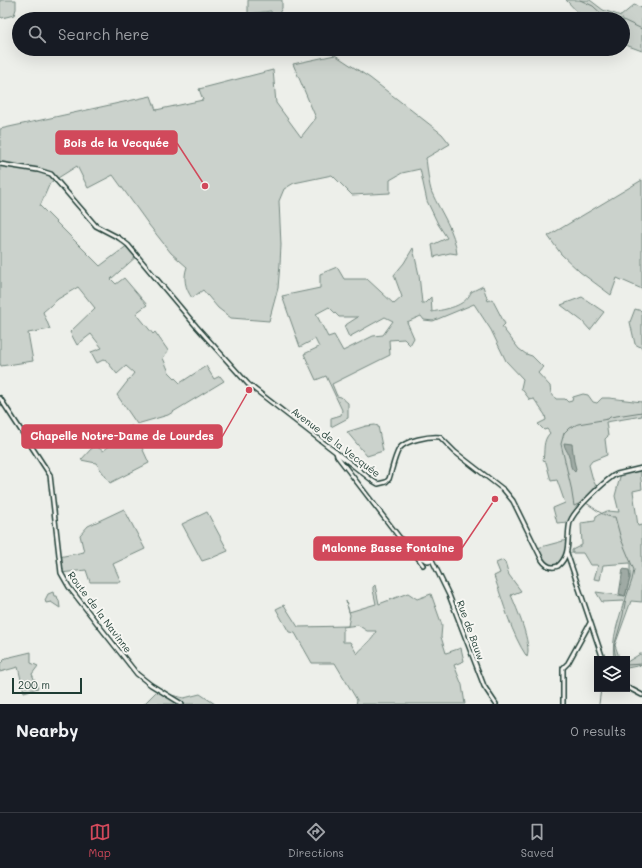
<!DOCTYPE html>
<html lang="en">
<head>
<meta charset="utf-8">
<style>
	body { margin:0; font-family:Mali,sans-serif; background:#20242c; color:#f1f3f6 }
	.controls { position:absolute; right:12px; bottom:12px; display:grid; overflow:hidden; border-radius:0px; box-shadow:0 4px 16px #0002 }
	.controls button { width:36px; height:36px; display:grid; place-items:center; padding:0; border:0; border-bottom:1px solid #363941; background:#171b24; color:#f1f3f6; font:20px sans-serif }
	.scale { position:absolute; left:12px; bottom:10px; width:70px; box-sizing:border-box; padding-left:4px; border:2px solid #1f3d34; border-top:0; font-size:11px; line-height:14px; white-space:nowrap; color:#1f3d34; -webkit-text-stroke:3px #f6f6f2; paint-order:stroke }
	.list { margin:0; padding:0; list-style:none }
	h2 { display:flex; justify-content:space-between; align-items:center; height:52px; margin:0; padding:0 16px; font-size:17px }
	h2 small { font-size:13px; font-weight:400; color:#9ea1a6 }
	.icon { flex:none; width:22px; height:22px; fill:none; stroke:currentColor; stroke-width:2; stroke-linecap:round; stroke-linejoin:round }
	.map { position:relative; flex:none; width:642px; height:704px; overflow:hidden }
	.search { position:absolute; background:#171b24; box-shadow:0 4px 16px #0002; left:12px; right:12px; top:12px; height:44px; display:flex; align-items:center; gap:10px; box-sizing:border-box; padding:0 14px; border-radius:22px; color:#9ea1a6; font-size:15px }
	.sheet { height:108px; background:#171b24 }
	nav { display:flex; justify-content:space-around; align-items:center; box-sizing:border-box; height:56px; border-top:1px solid #363941; background:#171b24; font-size:11px; color:#9ea1a6 }
	nav a { display:grid; justify-items:center; gap:2px }
	nav .on { color:#d1495b }
	.map>svg:first-child { display:block }
	.green { fill:#cbd2cc; stroke:#758880; fill-rule:evenodd }
	.water { fill:#9faaa4; stroke:#6c7e77 }
	.lines { fill:none; stroke-linecap:round; stroke-linejoin:round }
	.stream { stroke:#6c7e77; stroke-width:1 }
	.secondary-casing { stroke:#1f3d34; stroke-width:6 }
	.secondary { stroke:#f6f6f2; stroke-width:3 }
	.labels { text-anchor:middle; dominant-baseline:central; stroke-width:4; stroke-linejoin:round; paint-order:stroke }
	.street-label { font-size:10px; fill:#1f3d34; stroke:#f6f6f2 }
	.leader { fill:none; stroke:#d1495b; stroke-width:1.5 }
	.callout-dot { fill:#d1495b; stroke:#f6f6f2; stroke-width:1.5 }
	.callout { fill:#d1495b; stroke:#d1495b; stroke-width:1.5 }
	.callout-label { font-size:11px; text-anchor:middle; font-weight:bold; fill:#fff }
</style>
</head>
<body>
<div class="map">
<svg width="642" height="704" viewBox="0 0 642 704">
	<rect width="100%" height="100%" fill="#edefea"/>
	<filter id="ink" filterUnits="userSpaceOnUse"><feTurbulence type="fractalNoise" baseFrequency=".025" numOctaves="2"/><feDisplacementMap in="SourceGraphic" scale="8" xChannelSelector="R" yChannelSelector="G"/><feConvolveMatrix kernelMatrix="1 2 1 2 8 2 1 2 1" color-interpolation-filters="sRGB"/></filter>
	<g filter="url(#ink)">
		<g class="green">
			<path d="M 0,0 L 16,0 L 16,9 L 14,15 L 2,18 L 0,16 Z"/>
			<path d="M 248,0 L 282,0 L 282,8 L 277,17 L 278,19 L 272,19 L 271,11 L 248,14 Z"/>
			<path d="M 566,0 L 590,0 L 603,10 L 621,16 L 634,5 L 642,8 L 642,51 L 623,44 L 623,19 L 584,19 Z"/>
			<path d="M 335,55 L 370,78 L 442,134 L 450,144 L 426,158 C 427,166 429,186 432,193 C 441,213 455,231 457,254 L 450,253 L 434,257 L 432,245 L 447,238 L 438,224 L 427,201 L 420,169 L 402,173 L 390,180 L 390,193 L 352,195 L 332,175 L 294,183 L 284,189 L 279,201 L 281,245 L 280,264 L 278,288 L 269,321 L 231,318 L 218,308 L 203,290 L 192,298 C 185,288 183,278 187,267 L 171,253 L 149,225 L 113,175 L 88,188 L 77,166 L 50,183 L 40,206 L 100,266 L 128,245 L 137,256 L 111,279 L 116,284 L 124,278 L 147,305 L 136,313 L 153,334 L 155,332 L 167,349 L 168,351 L 163,358 L 169,372 L 180,383 L 206,366 L 214,379 L 220,376 L 224,381 L 168,415 L 137,424 L 117,395 L 134,373 L 126,366 L 117,374 L 105,359 L 97,363 L 91,352 L 102,348 L 91,334 L 77,345 L 70,332 L 95,308 L 78,287 L 58,299 L 43,312 L 50,329 L 28,333 L 33,361 L 1,366 L 0,363 L 0,129 L 151,96 L 156,110 L 203,100 L 199,89 L 273,70 L 276,103 L 301,137 L 316,118 L 293,64 Z"/>
			<path d="M 642,180 L 642,289 L 617,278 L 611,295 L 580,272 L 561,254 L 548,236 Z"/>
			<path d="M 413,248 L 419,275 L 422,303 L 425,303 L 431,297 L 432,312 C 446,309 465,307 471,292 L 483,286 L 488,301 L 492,299 L 505,324 L 502,327 L 519,349 L 526,354 L 532,356 L 543,367 L 538,373 L 550,386 L 551,393 L 556,399 L 565,399 L 568,402 L 572,401 L 573,397 L 583,394 L 588,395 L 593,402 L 597,403 L 602,398 L 609,398 L 642,402 L 642,416 L 606,422 L 608,436 L 605,439 L 607,455 L 592,461 L 589,465 L 593,480 L 598,490 L 573,512 L 568,522 L 557,523 L 553,508 L 565,503 L 557,480 L 551,481 L 546,462 L 543,461 C 545,450 542,441 550,433 L 547,429 L 544,430 L 538,424 L 546,420 L 545,415 L 534,399 L 530,400 L 521,388 L 523,379 L 506,361 L 491,330 L 474,304 L 433,321 L 424,320 L 421,316 L 407,322 L 414,338 L 410,345 L 404,339 L 389,340 L 390,355 L 332,384 L 337,396 L 341,397 L 348,403 L 348,418 L 331,427 L 331,418 L 341,415 L 342,410 L 326,376 L 316,380 L 304,354 L 319,347 L 315,339 L 300,347 L 282,296 L 320,288 L 320,274 L 337,267 L 344,279 L 367,279 L 394,304 L 402,297 L 394,275 L 404,263 ZM 329,307 L 339,317 L 358,317 L 344,326 L 349,337 L 385,317 L 393,321 L 383,335 L 373,336 L 343,351 L 334,335 L 328,337 L 316,314 Z"/>
			<path d="M 582,297 L 604,312 L 590,330 L 582,321 L 561,305 Z"/>
			<path d="M 635,309 L 642,311 L 642,348 L 635,344 L 630,322 Z"/>
			<path d="M 375,425 L 378,426 L 383,451 L 367,456 L 347,432 L 366,426 Z"/>
			<path d="M 132,426 L 149,463 L 110,483 L 96,463 L 81,460 L 91,449 L 96,446 L 103,451 L 116,441 L 113,431 Z"/>
			<path d="M 640,469 L 642,489 L 633,491 L 638,526 L 642,525 L 642,602 L 631,601 L 615,645 L 618,654 L 618,659 L 614,659 C 611,638 619,620 624,601 L 602,602 L 596,592 L 625,596 L 630,578 L 630,563 L 603,565 L 600,580 L 594,579 L 598,565 L 590,565 L 583,553 L 572,553 L 572,550 L 582,545 L 581,523 L 595,521 L 596,516 L 607,511 L 619,512 L 615,496 L 621,473 Z"/>
			<path d="M 124,509 L 145,549 L 113,564 L 121,582 L 90,582 L 86,570 L 61,573 L 59,557 L 84,552 L 80,535 L 88,526 Z"/>
			<path d="M 207,512 L 228,551 L 214,557 L 202,561 L 182,524 Z"/>
			<path d="M 567,540 L 565,553 L 558,564 L 551,566 L 546,563 L 537,548 Z"/>
			<path d="M 503,560 L 505,562 L 509,575 L 521,591 L 511,595 C 517,609 532,644 527,657 C 511,633 504,604 494,576 L 500,573 L 496,563 Z"/>
			<path d="M 375,585 L 379,604 L 408,593 L 417,599 L 431,594 L 442,625 L 441,637 L 446,653 L 461,648 L 464,661 L 454,665 L 462,685 L 465,704 L 356,704 L 357,700 L 335,663 L 312,663 L 295,633 L 289,632 L 276,609 L 284,605 L 298,627 L 348,626 L 350,615 L 346,601 L 349,612 L 376,604 L 373,590 L 373,587 ZM 358,625 L 367,631 L 376,631 C 373,641 364,645 357,654 L 350,642 L 343,642 L 343,627 Z"/>
			<path d="M 53,592 L 54,596 L 57,596 L 58,599 L 59,600 L 60,608 L 51,602 L 46,603 L 45,600 L 48,594 Z"/>
			<path d="M 31,652 L 31,663 L 38,666 L 32,674 L 38,688 L 24,692 L 18,667 L 0,672 L 0,664 L 6,658 Z"/>
			<path d="M 640,654 L 642,654 L 642,665 L 627,668 L 627,662 Z"/>
			<path d="M 158,690 L 167,694 L 184,698 L 200,694 L 215,704 L 144,704 Z"/>
		</g>
		<g class="water">
			<path d="M 564,443 L 572,444 L 574,461 L 576,469 L 575,472 C 569,467 571,463 569,456 C 568,451 564,448 564,443 Z"/>
			<path d="M 623,569 L 629,570 L 630,578 L 625,596 L 619,594 Z"/>
		</g>
		<g class="lines">
			<g class="stream">
				<path d="M 580,0 L 593,6 L 607,19"/>
				<path d="M 623,20 L 642,29"/>
				<path d="M 583,502 L 574,506 L 571,487 L 561,444 L 564,433 L 569,428 L 578,424 L 608,419 L 610,417 L 642,412"/>
				<path d="M 586,503 C 595,508 604,518 615,517 L 621,539 L 634,570 L 632,580 L 626,598 L 623,615 L 614,647 L 616,659"/>
				<path d="M 627,665 L 642,664"/>
				<path d="M 599,704 L 601,689"/>
			</g>
			<g class="secondary-casing">
				<g id="secondary">
					<path d="M 0,164 L 38,170 L 51,174 L 96,226 L 119,238 L 128,245 L 196,326 L 248,384 L 373,481 L 378,484 L 386,482 L 389,479 C 392,470 394,458 399,449 C 405,440 430,436 440,437 L 455,452 L 504,490 L 513,501 L 542,560 C 546,566 551,569 558,566 C 572,554 566,537 570,522 C 574,510 602,484 613,476 L 617,474 L 642,468"/>
					<path d="M 0,398 L 50,475 L 61,573 L 69,587 L 100,627 L 137,674 L 151,685 L 182,704"/>
					<path d="M 336,452 L 337,456 L 406,546 L 421,558 L 428,561 L 432,560"/>
					<path d="M 412,550 L 432,560"/>
					<path d="M 567,553 L 603,659"/>
					<path d="M 418,558 L 423,565"/>
					<path d="M 432,560 L 449,595 L 484,686 L 496,704"/>
					<path d="M 627,687 L 642,695"/>
					<path d="M 563,704 L 563,668 L 568,663 L 590,623"/>
				</g>
			</g>
			<use href="#secondary" class="secondary"/>
		</g>
	</g>
	<g class="labels">
		<g class="street-label">
			<text transform="translate(336 442) rotate(37)">Avenue de la Vecquée</text>
			<text transform="translate(100 612) rotate(53)">Route de la Navinne</text>
			<text transform="translate(471 630) rotate(70)">Rue de Bauw</text>
		</g>
	</g>
	<path class="leader" d="M205 186L177 143M249 390L222 437M495 499L462 548"/>
	<g class="callout-dot">
		<circle cx="205" cy="186" r="4"/>
		<circle cx="249" cy="390" r="4"/>
		<circle cx="495" cy="499" r="4"/>
	</g>
	<g class="callout">
		<rect x="56" y="131" width="121" height="23" rx="4"/>
		<rect x="22" y="425" width="200" height="23" rx="4"/>
		<rect x="314" y="537" width="148" height="23" rx="4"/>
	</g>
	<g class="callout-label">
		<text x="116" y="147">Bois de la Vecquée</text>
		<text x="122" y="440">Chapelle Notre-Dame de Lourdes</text>
		<text x="388" y="552">Malonne Basse Fontaine</text>
	</g>
</svg>
<div class="controls">
<button><svg class="icon" aria-label="layers" viewBox="0 0 24 24"><path d="M12 4l9 5-9 5-9-5zM3 14l9 5 9-5"/></svg></button>
</div>
<div class="scale">200 m</div>
<div class="search"><svg class="icon" aria-label="search" viewBox="0 0 24 24"><circle cx="10" cy="10" r="6"/><path d="M15 15l6 6"/></svg>Search here</div>
</div>
<section class="sheet">
<h2>Nearby<small>0 results</small></h2>
<ul class="list">
</ul>
</section>
<nav>
<a class="on"><svg class="icon" aria-label="map" viewBox="0 0 24 24"><path d="M3 6l6-2 6 2 6-2v14l-6 2-6-2-6 2zM9 4v14M15 6v14"/></svg>Map</a>
<a><svg class="icon" aria-label="directions" viewBox="0 0 24 24"><path d="M12 3l9 9-9 9-9-9zM9 14v-3h6M13 9l2 2-2 2"/></svg>Directions</a>
<a><svg class="icon" aria-label="saved" viewBox="0 0 24 24"><path d="M7 4h10v16l-5-4-5 4z"/></svg>Saved</a>
</nav>
</body>
</html>
